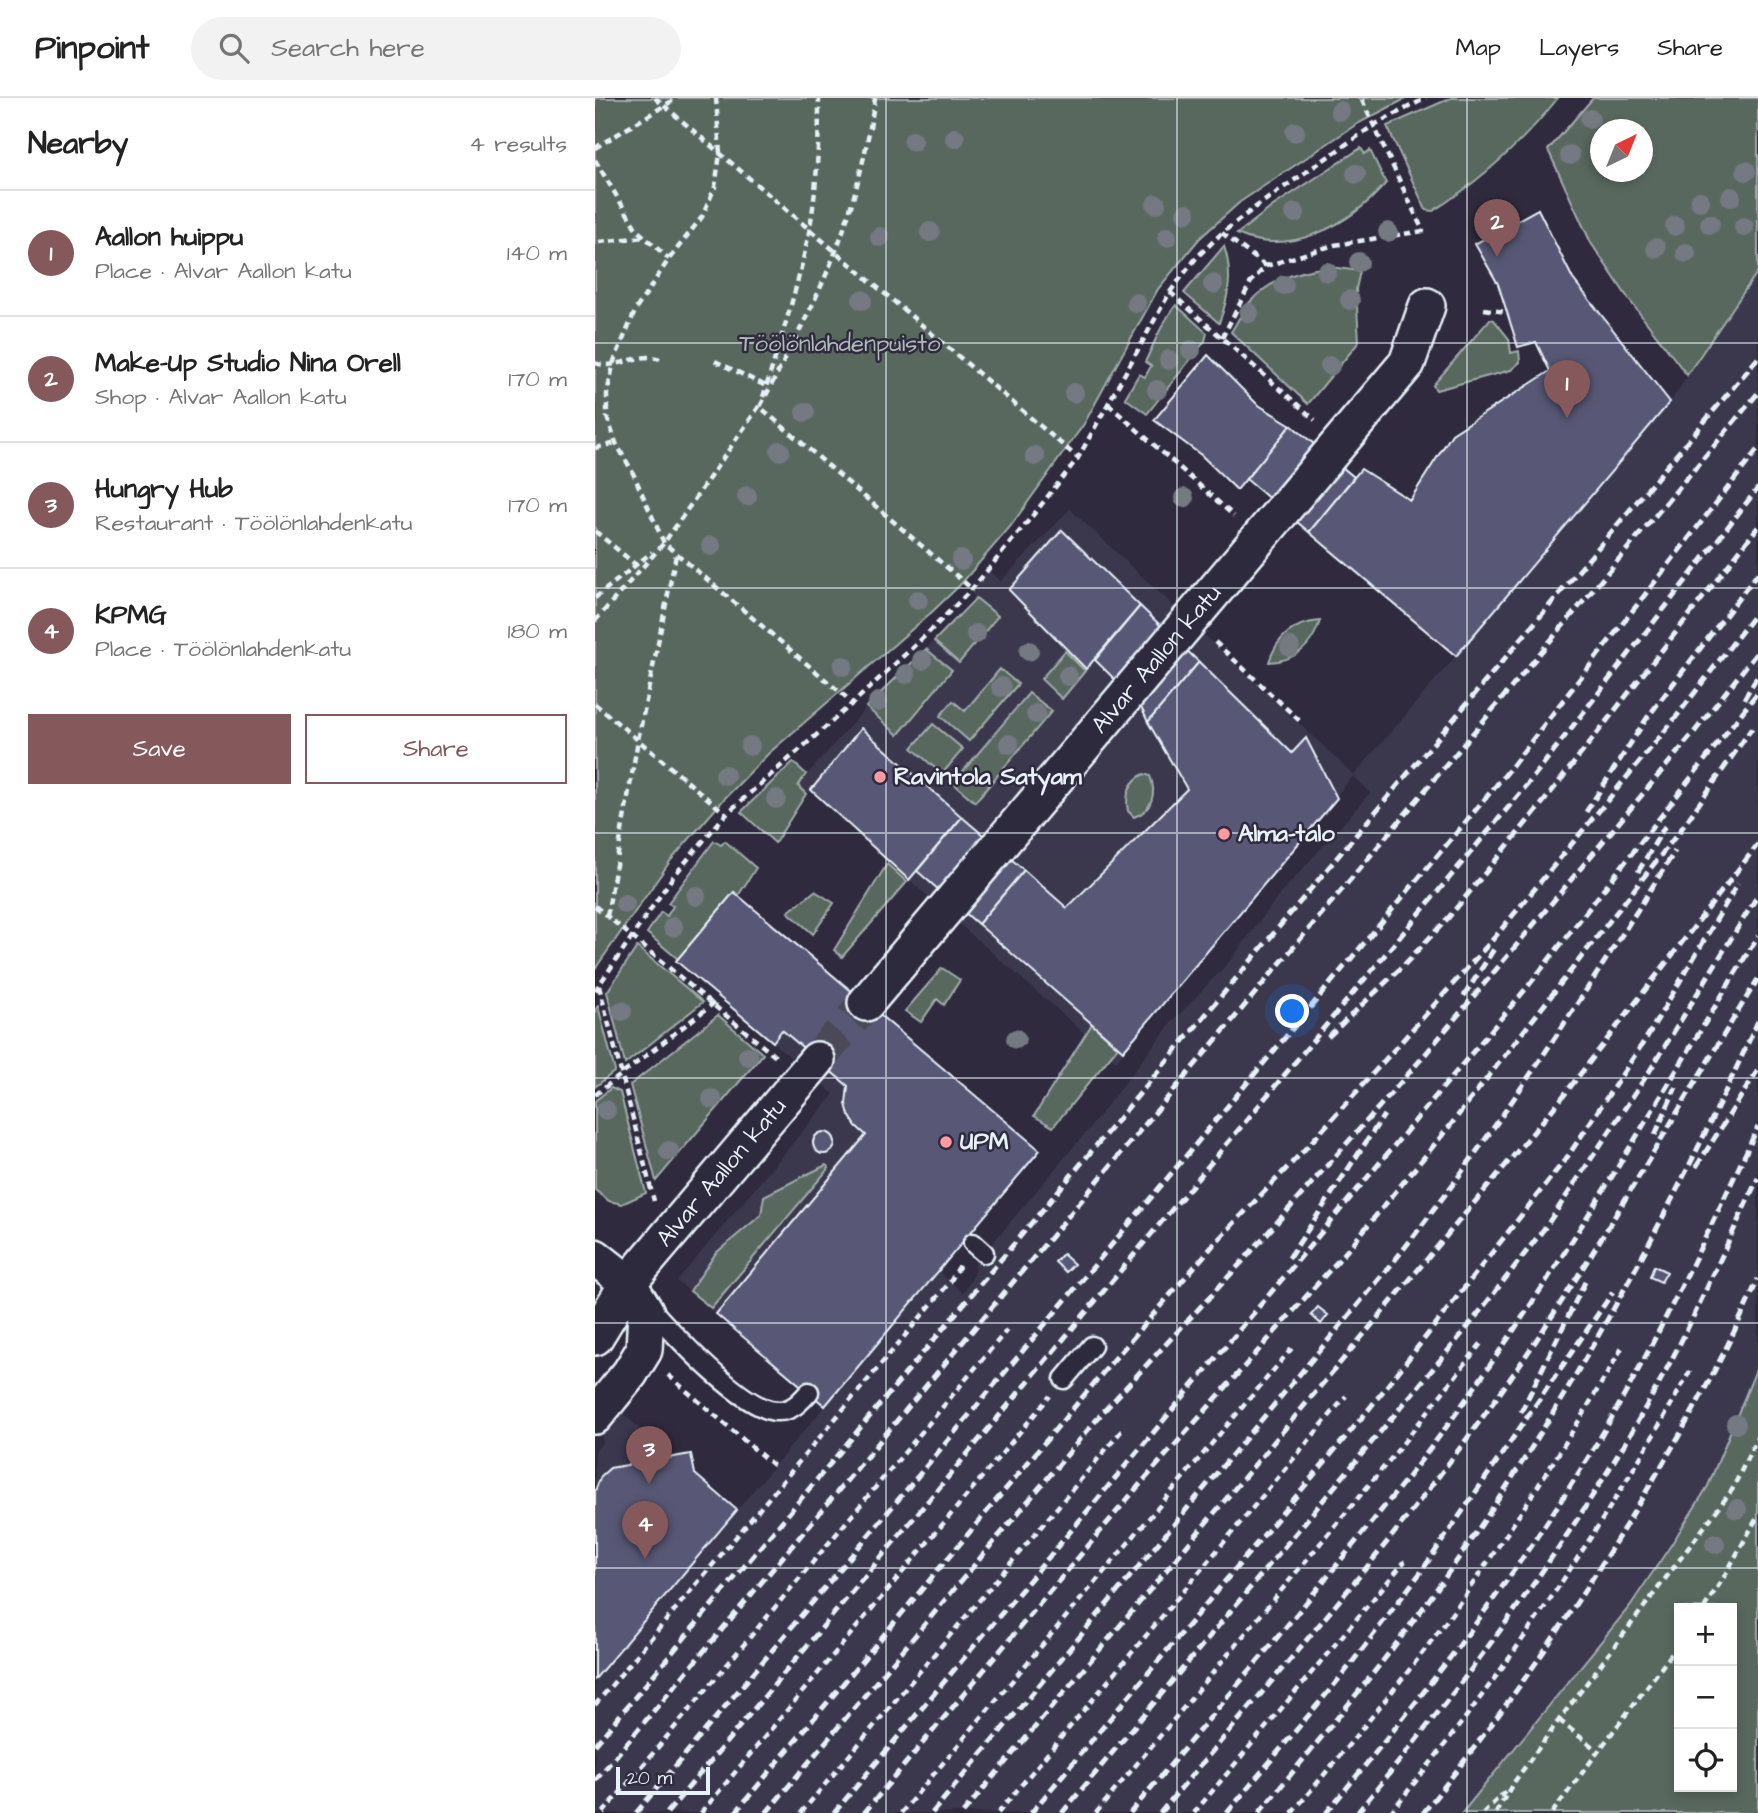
<!DOCTYPE html>
<html lang="en">
<head>
<meta charset="utf-8">
<style>
	body { margin:0; font-family:"Architects Daughter",sans-serif; background:#f2f2f2; color:#222 }
	.controls { position:absolute; right:21px; bottom:21px; display:grid; overflow:hidden; border-radius:0px; box-shadow:0 4px 10px #0003 }
	.controls button { width:63px; height:63px; display:grid; place-items:center; padding:0; border:0; border-bottom:2px solid #e0e0e0; background:#fff; color:#222; font:35px sans-serif }
	.compass { position:absolute; left:995px; top:21px; width:63px; height:63px; border-radius:50%; background:#fff; box-shadow:0 4px 10px #0003; rotate:43deg }
	.scale { position:absolute; left:21px; bottom:18px; width:94px; box-sizing:border-box; padding-left:7px; border:4px solid #e8f1f8; border-top:0; font-size:19px; line-height:24px; white-space:nowrap; color:#e8f1f8; -webkit-text-stroke:5px #2f2a3d; paint-order:stroke }
	.you { position:absolute; left:698px; top:914px; width:24px; height:24px; margin:-18px; border:5px solid #fff; border-radius:50%; background:#1a73e8; box-shadow:0 0 0 10px #1a73e833 }
	.badge { display:grid; place-items:center; width:46px; height:46px; border-radius:50%; background:#85585c; color:#fff; font-size:23px; font-weight:700 }
	.pin { position:absolute; translate:-50% -58px; filter:drop-shadow(0 2px 4px #0008) }
	.pin::after { content:''; position:absolute; top:37px; width:24px; height:21px; background:inherit; clip-path:polygon(0 0,100% 0,50% 100%) }
	.list { margin:0; padding:0; list-style:none }
	h2 { display:flex; justify-content:space-between; align-items:center; height:91px; margin:0; padding:0 28px; font-size:30px }
	h2 small { font-size:23px; font-weight:400; color:#767676 }
	.list li { display:grid; grid-template-columns:46px 1fr auto; gap:21px; align-items:center; box-sizing:border-box; height:126px; padding:0 28px; border-top:2px solid #e0e0e0 }
	.list b { display:block; font-size:26px; white-space:nowrap }
	.list p { margin:0; font-size:23px; white-space:nowrap; color:#767676 }
	.list em { font-size:23px; font-style:normal; color:#767676 }
	.actions { display:flex; gap:14px; padding:21px 28px }
	.actions a { flex:1; padding:16px 0; border:2px solid #85585c; border-radius:0px; text-align:center; font-size:24px; color:#85585c }
	.actions .main { background:#85585c; color:#fff }
	.icon { flex:none; width:38px; height:38px; fill:none; stroke:currentColor; stroke-width:2; stroke-linecap:round; stroke-linejoin:round }
	.map { position:relative; flex:none; width:1163px; height:1715px; overflow:hidden }
	header { display:flex; align-items:center; gap:42px; box-sizing:border-box; height:98px; padding:0 35px; background:#fff; border-bottom:2px solid #e0e0e0 }
	header strong { font-size:33px }
	nav { display:flex; gap:38px; margin-inline-start:auto; font-size:24px }
	.search { width:490px; height:63px; background:#f2f2f2; display:flex; align-items:center; gap:18px; box-sizing:border-box; padding:0 24px; border-radius:38px; color:#767676; font-size:26px }
	main { display:flex }
	aside { flex:1; background:#fff }
	.map>svg:first-child { display:block }
	.built { fill:#3b384e }
	.green { fill:#59685e; stroke:#a0acab; stroke-width:2; fill-rule:evenodd }
	.building { fill:#585976; stroke:#e8f1f8; stroke-width:2 }
	.lines { fill:none; stroke-linecap:round; stroke-linejoin:round }
	.street-tunnel { stroke:#4b4859; stroke-width:35; stroke-dasharray:35 18; stroke-linecap:butt }
	.lane-casing { stroke:#e8f1f8; stroke-width:23 }
	.street-casing { stroke:#e8f1f8; stroke-width:40 }
	.path { stroke:#e8f1f8; stroke-width:4.5; stroke-dasharray:7 5; stroke-linecap:butt }
	.lane { stroke:#2f2a3d; stroke-width:18 }
	.street { stroke:#2f2a3d; stroke-width:35 }
	.rail { stroke:#e8f1f8; stroke-width:5; stroke-dasharray:10 5; stroke-linecap:butt }
	.tree { fill:#757982 }
	.grid { fill:none; stroke:#e8f1f8; stroke-width:2; stroke-opacity:0.55 }
	.poi-dot { fill:#ff9aa2; stroke:#2f2a3d; stroke-width:2.5 }
	.labels { text-anchor:middle; dominant-baseline:central; stroke-width:5; stroke-linejoin:round; paint-order:stroke }
	.park-label { font-size:24px; fill:#afbaba; stroke:#2f2a3d }
	.street-label { font-size:24px; fill:#e8f1f8; stroke:#2f2a3d }
	.poi-label { font-size:24px; font-weight:bold; fill:#e8f1f8; stroke:#2f2a3d; text-anchor:start }
</style>
</head>
<body>
<header>
<strong>Pinpoint</strong>
<div class="search"><svg class="icon" aria-label="search" viewBox="0 0 24 24"><circle cx="10" cy="10" r="6"/><path d="M15 15l6 6"/></svg>Search here</div>
<nav><a>Map</a><a>Layers</a><a>Share</a></nav>
</header>
<main>
<aside>
<h2>Nearby<small>4 results</small></h2>
<ul class="list">
<li><span class="badge">1</span><div><b>Aallon huippu</b><p>Place · Alvar Aallon katu</p></div><em>140 m</em></li>
<li><span class="badge">2</span><div><b>Make-Up Studio Nina Orell</b><p>Shop · Alvar Aallon katu</p></div><em>170 m</em></li>
<li><span class="badge">3</span><div><b>Hungry Hub</b><p>Restaurant · Töölönlahdenkatu</p></div><em>170 m</em></li>
<li><span class="badge">4</span><div><b>KPMG</b><p>Place · Töölönlahdenkatu</p></div><em>180 m</em></li>
</ul>
<div class="actions"><a class="main">Save</a><a>Share</a></div>
</aside>
<div class="map">
<svg width="1163" height="1715" viewBox="0 0 1163 1715">
	<rect width="100%" height="100%" fill="#2f2a3d"/>
	<filter id="ink" filterUnits="userSpaceOnUse"><feTurbulence type="fractalNoise" baseFrequency=".0143" numOctaves="2"/><feDisplacementMap in="SourceGraphic" scale="14" xChannelSelector="R" yChannelSelector="G"/><feConvolveMatrix kernelMatrix="1 2 1 2 8 2 1 2 1" color-interpolation-filters="sRGB"/></filter>
	<g filter="url(#ink)">
		<path class="built" d="M 943,111 L 978,181 L 1075,304 L 1163,174 L 1163,1267 L 1113,1388 L 1035,1508 L 867,1715 L 0,1715 L 0,1353 L 8,1344 L 5,1333 L 23,1312 L 142,1412 L 230,1308 L 82,1183 L 239,996 L 81,863 L 139,794 L 445,1052 L 343,1173 L 368,1195 L 379,1177 L 380,1166 L 493,1032 L 577,924 L 635,863 L 686,795 L 775,695 L 758,678 L 521,963 L 314,782 L 217,692 L 211,696 L 202,688 L 290,588 L 339,543 L 381,500 L 374,494 L 393,472 L 406,483 L 475,411 L 759,677 L 861,558 L 714,434 L 766,371 L 815,401 L 857,336 L 955,273 L 941,244 L 923,249 L 903,186 L 880,146 Z"/>
		<g class="green">
			<path d="M 0,0 L 812,0 L 762,26 L 645,104 L 604,141 L 563,191 L 489,326 L 415,429 L 365,487 L 338,513 L 173,656 L 130,700 L 76,762 L 0,871 Z"/>
			<path d="M 856,0 L 963,0 C 928,44 885,83 838,113 L 831,112 L 792,28 Z"/>
			<path d="M 998,0 L 1163,0 L 1163,173 L 1092,277 L 1035,203 L 996,145 L 953,52 ZM 1006,32 L 1048,32 L 1048,74 L 1006,74 Z"/>
			<path d="M 766,50 L 770,56 L 775,52 L 791,85 C 756,126 695,160 642,136 L 678,108 Z"/>
			<path d="M 629,148 C 638,175 634,199 624,225 L 589,195 Z"/>
			<path d="M 735,169 L 765,173 L 761,191 L 764,244 L 713,306 L 636,234 C 642,225 647,213 654,205 C 675,181 705,172 735,169 Z"/>
			<path d="M 581,207 L 612,235 L 610,243 L 552,316 L 530,300 L 544,276 L 550,279 L 556,268 L 550,264 C 560,244 567,224 581,207 Z"/>
			<path d="M 895,221 L 899,222 L 914,241 L 916,255 L 924,253 L 925,264 L 916,272 L 841,292 L 838,287 Z"/>
			<path d="M 381,500 L 403,518 L 364,565 L 339,543 Z"/>
			<path d="M 725,523 C 717,548 702,563 674,564 C 682,539 699,525 725,523 Z"/>
			<path d="M 331,551 L 357,572 L 303,637 L 271,609 Z"/>
			<path d="M 470,553 L 490,573 L 467,601 L 446,581 Z"/>
			<path d="M 405,571 L 423,586 L 374,643 L 345,618 L 358,603 L 370,613 Z"/>
			<path d="M 434,595 L 457,613 L 380,704 L 358,685 Z"/>
			<path d="M 338,626 L 368,651 L 347,676 L 317,650 Z"/>
			<path d="M 198,664 L 211,676 L 203,688 L 211,696 L 180,745 L 146,714 Z"/>
			<path d="M 549,676 L 555,678 C 562,695 557,713 539,719 L 533,713 C 530,697 533,684 549,676 Z"/>
			<path d="M 119,743 L 126,747 L 130,743 L 161,770 L 143,798 L 139,794 L 83,861 L 52,835 L 66,814 L 72,818 L 78,808 L 73,805 Z"/>
			<path d="M 292,766 L 312,784 L 247,859 L 239,852 Z"/>
			<path d="M 220,793 L 239,805 L 218,836 L 193,814 Z"/>
			<path d="M 42,849 L 108,904 L 30,966 L 12,894 Z"/>
			<path d="M 347,870 L 365,882 L 349,907 L 342,901 L 326,924 L 310,913 Z"/>
			<path d="M 3,908 L 20,973 L 0,989 L 0,912 Z"/>
			<path d="M 123,917 L 168,956 L 61,1083 L 35,987 Z"/>
			<path d="M 497,926 L 523,949 L 458,1029 L 439,1018 Z"/>
			<path d="M 16,990 L 25,994 L 51,1095 L 27,1106 L 14,1103 L 0,1092 L 0,1003 Z"/>
			<path d="M 231,1067 L 234,1070 L 116,1210 L 95,1193 L 121,1155 L 166,1117 L 169,1098 Z"/>
			<path d="M 1163,1267 L 1163,1715 L 867,1715 L 1035,1508 L 1076,1447 L 1113,1388 ZM 1084,1510 L 1137,1510 L 1137,1689 L 1084,1689 Z"/>
		</g>
		<g class="building">
			<path d="M 943,111 L 978,181 L 1075,304 L 861,558 L 714,434 L 766,371 L 815,402 L 857,336 L 955,273 L 941,244 L 923,249 L 903,186 L 880,146 Z"/>
			<path d="M 613,257 L 662,306 L 696,327 L 642,392 L 606,357 L 559,322 Z"/>
			<path d="M 696,327 L 759,379 L 714,434 L 651,381 Z"/>
			<path d="M 467,432 L 545,508 L 491,571 L 414,492 Z"/>
			<path d="M 545,508 L 604,564 L 553,624 L 544,605 L 500,562 Z"/>
			<path d="M 604,564 L 697,655 L 711,640 L 742,700 L 528,953 L 383,826 L 429,772 L 472,810 L 592,691 L 553,624 Z"/>
			<path d="M 266,630 L 367,719 L 314,782 L 216,692 Z"/>
			<path d="M 367,719 L 429,772 L 383,826 L 322,773 Z"/>
			<path d="M 139,794 L 445,1052 L 230,1308 L 121,1216 L 271,1037 L 261,1028 L 254,1017 L 251,1006 L 253,988 L 187,932 L 178,944 L 81,863 Z"/>
			<circle cx="229" cy="1045" r="11"/>
			<path d="M 468,1156 L 479,1166 L 471,1174 L 460,1164 Z"/>
			<path d="M 1059,1168 L 1072,1174 L 1066,1184 L 1055,1179 Z"/>
			<path d="M 723,1209 L 733,1217 L 726,1226 L 716,1217 Z"/>
			<path d="M 96,1356 L 100,1376 L 142,1412 L 0,1581 L 0,1393 L 6,1378 L 15,1370 Z"/>
		</g>
		<g class="lines">
			<path class="street-tunnel" d="M 222,962 L 271,905"/>
			<g class="lane-casing">
				<g id="lane">
					<path d="M 378,1145 L 389,1155"/>
					<path d="M 54,1209 C 77,1234 149,1314 183,1313 C 197,1313 205,1304 214,1294"/>
					<path d="M 469,1281 L 497,1248"/>
				</g>
			</g>
			<g class="street-casing">
				<g id="street">
					<path id="s1" d="M 271,905 L 812,265 L 832,208"/>
					<path d="M 0,1159 L 33,1185 L 51,1214 L 49,1252 L 35,1275 L 0,1318"/>
					<path id="s2" d="M 0,1239 L 33,1185 L 222,962"/>
				</g>
			</g>
			<g class="path">
				<path d="M 60,0 L 483,360"/>
				<path d="M 121,0 L 125,56 L 120,89 L 107,119 L 74,161 L 41,211 L 19,263 L 12,296 L 12,319 L 21,345 L 37,373 L 69,445 L 258,605"/>
				<path d="M 280,0 C 272,52 259,106 240,155 C 219,209 191,258 165,309 L 377,491"/>
				<path d="M 0,50 L 82,0"/>
				<path d="M 0,62 L 42,132 L 74,161"/>
				<path d="M 627,135 L 671,168"/>
				<path d="M 4,144 L 48,139"/>
				<path d="M 575,194 L 720,322"/>
				<path d="M 889,211 L 911,214"/>
				<path d="M 627,240 L 656,184 L 671,168 L 739,147 L 828,133 L 766,0"/>
				<path d="M 120,263 L 171,288"/>
				<path d="M 0,265 C 21,273 44,253 65,261"/>
				<path d="M 168,299 C 185,244 203,189 214,134 C 222,93 224,42 224,0"/>
				<path d="M 513,306 L 639,418"/>
				<path d="M 0,350 L 21,345"/>
				<path d="M 0,433 L 41,467"/>
				<path d="M 0,500 L 57,454"/>
				<path d="M 0,523 L 69,445 L 165,307"/>
				<path d="M 620,544 L 706,624"/>
				<path d="M 0,606 L 131,716"/>
				<path d="M 0,808 L 182,960"/>
				<path d="M 12,818 L 43,642 L 81,457"/>
				<path d="M 4,888 L 59,1103"/>
				<path d="M 0,893 L 77,780 L 131,716 L 258,605 L 332,536 L 377,491 L 443,411 L 483,360 L 575,194 L 602,159 L 627,135 L 662,108 L 779,27 L 831,0"/>
				<path d="M 0,997 L 119,905"/>
				<path d="M 73,1277 L 179,1368"/>
				<path d="M 1109,1510 L 1129,1479 L 1163,1418"/>
				<path d="M 0,1607 L 355,1184 L 365,1167"/>
				<path d="M 964,1622 L 1004,1654"/>
				<path d="M 8,1715 L 412,1232"/>
				<path d="M 106,1715 L 455,1298"/>
				<path d="M 206,1715 L 528,1331"/>
				<path d="M 306,1715 L 698,1249"/>
				<path d="M 403,1715 L 751,1298"/>
				<path d="M 501,1715 L 798,1358 L 888,1243"/>
				<path d="M 599,1715 L 810,1463"/>
				<path d="M 697,1715 C 754,1647 811,1579 863,1507 C 922,1423 977,1337 1028,1248"/>
				<path d="M 795,1715 C 909,1577 1008,1430 1095,1273"/>
				<path d="M 888,1715 L 913,1691"/>
				<path d="M 901,1715 L 917,1687 L 964,1622 L 1137,1392 L 1163,1338"/>
				<path d="M 957,1715 L 1084,1546"/>
			</g>
			<use href="#lane" class="lane"/>
			<use href="#street" class="street"/>
			<g class="rail">
				<path d="M 1149,601 L 1163,577"/>
				<path d="M 991,714 L 1052,620 L 1163,475"/>
				<path d="M 1043,774 L 1070,728"/>
				<path d="M 869,898 L 899,851"/>
				<path d="M 733,939 L 809,867 L 854,819 L 950,702 L 1163,429"/>
				<path d="M 1060,1037 L 1081,989"/>
				<path d="M 1101,1069 L 1163,972"/>
				<path d="M 694,1160 L 789,1017"/>
				<path d="M 926,1314 L 991,1182"/>
				<path d="M 0,1647 L 750,750 L 1163,260"/>
				<path d="M 0,1683 L 1163,295"/>
				<path d="M 41,1715 L 914,672 L 1163,351"/>
				<path d="M 72,1715 L 932,687 L 1163,390"/>
				<path d="M 140,1715 L 516,1265 L 621,1144 L 712,1049 L 900,839 L 1078,623 L 1163,512"/>
				<path d="M 171,1715 L 508,1314 L 647,1164 L 828,959 L 1097,637 L 1163,553"/>
				<path d="M 239,1715 L 934,887 L 1163,594"/>
				<path d="M 269,1715 L 540,1392 L 755,1149 L 854,1029 L 1087,730 L 1157,630"/>
				<path d="M 337,1715 L 792,1172 C 898,1040 989,897 1080,753"/>
				<path d="M 368,1715 L 966,1001 L 1163,746"/>
				<path d="M 436,1715 L 770,1316 L 973,1058 L 1052,939 L 1143,785"/>
				<path d="M 467,1715 L 872,1230 L 952,1127 L 1054,974 L 1163,797"/>
				<path d="M 535,1715 C 608,1628 682,1541 754,1452 C 793,1404 832,1357 867,1307 C 975,1156 1066,996 1163,838"/>
				<path d="M 565,1715 C 681,1577 801,1442 905,1295 C 999,1162 1077,1019 1163,881"/>
				<path d="M 632,1715 L 749,1575 L 826,1474 L 1018,1194"/>
				<path d="M 664,1715 C 724,1642 786,1569 841,1492 C 968,1315 1073,1121 1163,923"/>
				<path d="M 731,1715 C 833,1592 931,1466 1012,1328 C 1068,1231 1115,1130 1163,1029"/>
				<path d="M 762,1715 C 880,1572 993,1422 1079,1257 C 1109,1199 1135,1139 1163,1080"/>
				<path d="M 828,1715 C 909,1615 983,1508 1049,1397 C 1091,1328 1131,1256 1163,1181"/>
			</g>
		</g>
		<g class="tree">
			<circle cx="745" cy="13" r="10"/>
			<circle cx="995" cy="21" r="10"/>
			<circle cx="700" cy="34" r="10"/>
			<circle cx="360" cy="40" r="10"/>
			<circle cx="318" cy="43" r="10"/>
			<circle cx="975" cy="57" r="10"/>
			<circle cx="1151" cy="73" r="10"/>
			<circle cx="761" cy="76" r="10"/>
			<circle cx="1136" cy="99" r="10"/>
			<circle cx="1105" cy="103" r="10"/>
			<circle cx="561" cy="106" r="10"/>
			<circle cx="591" cy="115" r="10"/>
			<circle cx="700" cy="115" r="10"/>
			<circle cx="1115" cy="126" r="10"/>
			<circle cx="1080" cy="128" r="10"/>
			<circle cx="1149" cy="129" r="10"/>
			<circle cx="335" cy="134" r="10"/>
			<circle cx="793" cy="134" r="10"/>
			<circle cx="285" cy="139" r="10"/>
			<circle cx="572" cy="139" r="10"/>
			<circle cx="1061" cy="150" r="10"/>
			<circle cx="1091" cy="155" r="10"/>
			<circle cx="764" cy="164" r="10"/>
			<circle cx="732" cy="174" r="10"/>
			<circle cx="618" cy="186" r="10"/>
			<circle cx="689" cy="187" r="10"/>
			<circle cx="267" cy="202" r="10"/>
			<circle cx="755" cy="202" r="10"/>
			<circle cx="541" cy="205" r="10"/>
			<circle cx="654" cy="215" r="10"/>
			<circle cx="596" cy="252" r="10"/>
			<circle cx="574" cy="262" r="10"/>
			<circle cx="735" cy="268" r="10"/>
			<circle cx="562" cy="292" r="10"/>
			<circle cx="479" cy="295" r="10"/>
			<circle cx="210" cy="314" r="10"/>
			<circle cx="185" cy="353" r="10"/>
			<circle cx="440" cy="358" r="10"/>
			<circle cx="152" cy="398" r="10"/>
			<circle cx="589" cy="400" r="10"/>
			<circle cx="116" cy="448" r="10"/>
			<circle cx="366" cy="462" r="10"/>
			<circle cx="323" cy="502" r="10"/>
			<circle cx="381" cy="536" r="10"/>
			<circle cx="695" cy="549" r="10"/>
			<circle cx="434" cy="553" r="10"/>
			<circle cx="327" cy="562" r="10"/>
			<circle cx="248" cy="568" r="10"/>
			<circle cx="311" cy="576" r="10"/>
			<circle cx="473" cy="578" r="10"/>
			<circle cx="406" cy="589" r="10"/>
			<circle cx="283" cy="604" r="10"/>
			<circle cx="441" cy="616" r="10"/>
			<circle cx="414" cy="646" r="10"/>
			<circle cx="155" cy="648" r="10"/>
			<circle cx="130" cy="677" r="10"/>
			<circle cx="181" cy="701" r="10"/>
			<circle cx="101" cy="798" r="10"/>
			<circle cx="30" cy="806" r="10"/>
			<circle cx="78" cy="829" r="10"/>
			<circle cx="27" cy="913" r="10"/>
			<circle cx="421" cy="941" r="10"/>
			<circle cx="153" cy="958" r="10"/>
			<circle cx="117" cy="1001" r="10"/>
			<circle cx="11" cy="1012" r="10"/>
			<circle cx="74" cy="1053" r="10"/>
			<circle cx="1141" cy="1326" r="10"/>
			<circle cx="1142" cy="1411" r="10"/>
			<circle cx="1120" cy="1446" r="10"/>
		</g>
	</g>
	<path class="grid" d="M 291,0 L 291,1715M 582,0 L 582,1715M 872,0 L 872,1715M 0,245 L 1163,245M 0,490 L 1163,490M 0,735 L 1163,735M 0,980 L 1163,980M 0,1225 L 1163,1225M 0,1470 L 1163,1470"/>
	<g class="poi-dot">
		<circle cx="285" cy="679" r="7"/>
		<circle cx="629" cy="736" r="7"/>
		<circle cx="351" cy="1044" r="7"/>
	</g>
	<g class="labels">
		<g class="park-label">
			<text x="245" y="246">Töölönlahdenpuisto</text>
		</g>
		<g class="street-label">
			<text stroke="none"><textPath href="#s1" startOffset="450">Alvar Aallon katu</textPath></text>
			<text stroke="none"><textPath href="#s2" startOffset="208">Alvar Aallon katu</textPath></text>
		</g>
		<g class="poi-label">
			<text x="299" y="679">Ravintola Satyam</text>
			<text x="643" y="736">Alma-talo</text>
			<text x="365" y="1044">UPM</text>
		</g>
	</g>
</svg>
<div class="controls">
<button>+</button>
<button>−</button>
<button><svg class="icon" aria-label="locate" viewBox="0 0 24 24"><circle cx="12" cy="12" r="6"/><path d="M12 2v4M12 18v4M2 12h4M18 12h4"/></svg></button>
</div>
<svg class="compass" viewBox="-18 -18 36 36"><path d="M0-13l5 13h-10z" fill="#e53935"/><path d="M0 13l5-13h-10z" fill="#767676"/></svg>
<div class="scale">20 m</div>
<div class="you"></div>
<div class="pin badge" style="left:972px;top:320px">1</div>
<div class="pin badge" style="left:902px;top:159px">2</div>
<div class="pin badge" style="left:54px;top:1386px">3</div>
<div class="pin badge" style="left:50px;top:1461px">4</div>
</div>
</main>
</body>
</html>
